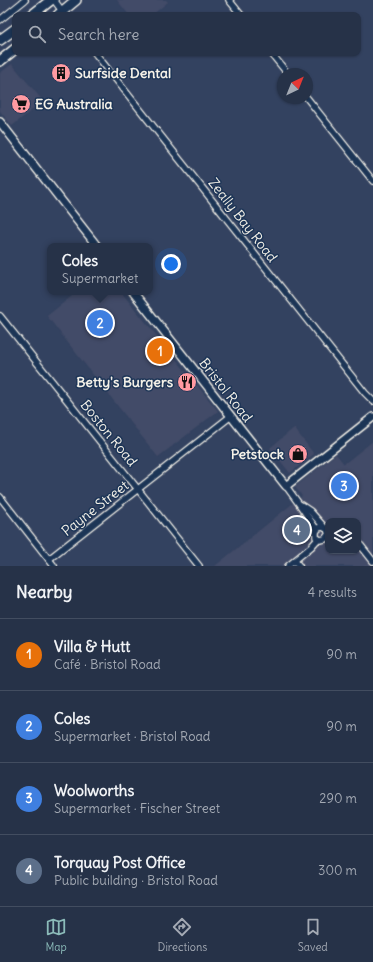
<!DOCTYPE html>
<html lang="en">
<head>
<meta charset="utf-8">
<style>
	body { margin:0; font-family:Delius,sans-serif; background:#2e3a4f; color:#f1f3f6 }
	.controls { position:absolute; right:12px; bottom:12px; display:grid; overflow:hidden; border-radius:8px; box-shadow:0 1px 3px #0004 }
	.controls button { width:36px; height:36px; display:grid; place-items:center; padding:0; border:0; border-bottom:1px solid #424d60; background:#263248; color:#f1f3f6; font:20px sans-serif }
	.compass { position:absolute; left:277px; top:68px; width:36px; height:36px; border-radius:50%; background:#263248; box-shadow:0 1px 3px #0004; rotate:43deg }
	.you { position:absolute; left:171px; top:264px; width:14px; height:14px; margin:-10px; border:3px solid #fff; border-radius:50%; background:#1a73e8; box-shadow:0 0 0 6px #1a73e833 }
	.badge { display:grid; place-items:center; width:26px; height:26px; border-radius:50%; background:#8bbbb9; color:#fff; font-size:13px; font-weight:700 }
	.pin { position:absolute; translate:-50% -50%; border:2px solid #fff; box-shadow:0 1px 4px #0006 }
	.popup { position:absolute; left:47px; top:243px; width:106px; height:52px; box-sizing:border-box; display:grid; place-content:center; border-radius:8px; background:#263248; filter:drop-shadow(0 1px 3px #0005); font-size:13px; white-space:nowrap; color:#a4aab4 }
	.popup b { font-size:15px; color:#f1f3f6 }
	.popup::after { content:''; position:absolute; left:50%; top:100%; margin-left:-8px; border:8px solid transparent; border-top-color:#263248 }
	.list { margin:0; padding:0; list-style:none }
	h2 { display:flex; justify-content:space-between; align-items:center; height:52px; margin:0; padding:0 16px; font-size:17px }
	h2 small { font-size:13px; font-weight:400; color:#a4aab4 }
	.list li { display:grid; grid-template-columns:26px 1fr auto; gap:12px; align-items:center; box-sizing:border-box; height:72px; padding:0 16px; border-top:1px solid #424d60 }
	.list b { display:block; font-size:15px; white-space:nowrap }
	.list p { margin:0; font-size:13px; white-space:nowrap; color:#a4aab4 }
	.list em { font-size:13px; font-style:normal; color:#a4aab4 }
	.icon { flex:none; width:22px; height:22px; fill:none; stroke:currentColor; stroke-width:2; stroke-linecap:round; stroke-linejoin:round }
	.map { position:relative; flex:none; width:373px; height:566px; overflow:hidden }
	.search { position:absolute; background:#263248; box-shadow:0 1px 3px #0004; left:12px; right:12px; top:12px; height:44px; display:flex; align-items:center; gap:10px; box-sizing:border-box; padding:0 14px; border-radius:8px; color:#a4aab4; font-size:15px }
	.sheet { height:340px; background:#263248 }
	nav { display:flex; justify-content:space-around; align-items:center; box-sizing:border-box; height:56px; border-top:1px solid #424d60; background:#263248; font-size:11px; color:#a4aab4 }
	nav a { display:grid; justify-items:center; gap:2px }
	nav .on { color:#8bbbb9 }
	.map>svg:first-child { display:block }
	.built { fill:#434b67; fill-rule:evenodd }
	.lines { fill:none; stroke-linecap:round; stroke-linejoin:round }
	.minor-casing { stroke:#f4f1e8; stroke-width:8 }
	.tertiary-casing { stroke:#f4f1e8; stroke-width:10 }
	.primary-casing { stroke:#f4f1e8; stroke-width:12 }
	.minor { stroke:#1d3557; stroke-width:5.5 }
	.tertiary { stroke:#1d3557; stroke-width:7 }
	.primary { stroke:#1d3557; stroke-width:9 }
	.labels { text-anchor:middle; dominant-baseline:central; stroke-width:3; stroke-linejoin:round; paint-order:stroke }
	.poi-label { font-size:14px; font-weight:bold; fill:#f4f1e8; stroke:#1d3557; text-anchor:start }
	.street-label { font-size:14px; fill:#f4f1e8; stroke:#1d3557 }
</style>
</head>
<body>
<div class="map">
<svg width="373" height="566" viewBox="0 0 373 566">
	<rect width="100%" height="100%" fill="#334260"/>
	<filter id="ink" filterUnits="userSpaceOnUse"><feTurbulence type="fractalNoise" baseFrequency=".025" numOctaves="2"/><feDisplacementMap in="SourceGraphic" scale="8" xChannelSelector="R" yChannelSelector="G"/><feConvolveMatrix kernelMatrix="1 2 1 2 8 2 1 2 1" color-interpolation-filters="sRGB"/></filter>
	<g filter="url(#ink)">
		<g class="built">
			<path d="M 117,0 L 166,0 L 168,2 L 152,15 L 129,15 Z"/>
			<path d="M 12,64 L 43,101 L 12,126 L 0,111 L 0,73 Z"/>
			<path d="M 77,292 L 121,292 L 218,411 L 158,457 L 47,316 Z"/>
			<path d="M 294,428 L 314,454 L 290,473 L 270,448 Z"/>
			<path d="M 373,441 L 373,566 L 215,566 L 302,496 L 295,487 L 336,454 L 344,464 ZM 328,521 L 358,521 L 358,551 L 328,551 Z"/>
		</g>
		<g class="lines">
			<g class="minor-casing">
				<g id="minor">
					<path d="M 54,0 L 65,15"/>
					<path d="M 229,0 L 241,15"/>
					<path d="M 0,20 L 25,0"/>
					<path d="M 95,53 L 365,393 L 373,401"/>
					<path d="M 271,53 L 288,74"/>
					<path d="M 307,98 L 373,181"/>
					<path d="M 0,316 L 199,566"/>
					<path d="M 286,486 L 299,504 L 317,530"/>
					<path d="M 0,497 L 54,566"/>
					<path d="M 301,505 L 310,511 L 325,528"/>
					<path d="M 328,532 L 327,529 L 323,527 L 318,528 L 316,532 L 316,537 L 320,540 L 325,539 L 328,535"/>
					<path d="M 358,542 L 373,561"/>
					<path d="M 49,559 L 231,416"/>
					<path d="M 295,561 L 299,566"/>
					<path d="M 288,566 L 311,547 L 318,539"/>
				</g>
			</g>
			<g class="tertiary-casing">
				<g id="tertiary">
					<path d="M 0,122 L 97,246"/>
					<path d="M 133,292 L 286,486 L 373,417"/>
				</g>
			</g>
			<g class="primary-casing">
				<g id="primary">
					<path d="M 32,15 L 51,0"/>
					<path d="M 58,15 L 76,0"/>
					<path d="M 0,40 L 15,29"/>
					<path d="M 0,61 L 15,49"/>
				</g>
			</g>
			<use href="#minor" class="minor"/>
			<use href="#tertiary" class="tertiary"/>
			<use href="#primary" class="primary"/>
		</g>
	</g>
	<defs>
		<g id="building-disc" transform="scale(1)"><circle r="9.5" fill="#ff9aa2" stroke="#1d3557"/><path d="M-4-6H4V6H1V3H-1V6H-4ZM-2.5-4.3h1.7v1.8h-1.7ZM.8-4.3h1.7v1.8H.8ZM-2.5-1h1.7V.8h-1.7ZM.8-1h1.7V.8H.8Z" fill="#111"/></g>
		<g id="supermarket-disc" transform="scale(1)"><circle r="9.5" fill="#ff9aa2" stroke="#1d3557"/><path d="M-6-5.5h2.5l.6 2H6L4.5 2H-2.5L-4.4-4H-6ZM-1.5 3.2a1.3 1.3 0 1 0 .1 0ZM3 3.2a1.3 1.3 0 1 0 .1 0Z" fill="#111"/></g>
		<g id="restaurant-disc" transform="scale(1)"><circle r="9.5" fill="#ff9aa2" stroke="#1d3557"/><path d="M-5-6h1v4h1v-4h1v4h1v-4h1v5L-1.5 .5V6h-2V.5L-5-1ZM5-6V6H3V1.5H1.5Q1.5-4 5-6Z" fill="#111"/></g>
		<g id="shop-disc" transform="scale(1)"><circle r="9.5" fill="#ff9aa2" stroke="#1d3557"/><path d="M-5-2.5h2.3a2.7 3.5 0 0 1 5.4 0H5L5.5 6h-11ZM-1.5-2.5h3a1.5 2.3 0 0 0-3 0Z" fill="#111"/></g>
	</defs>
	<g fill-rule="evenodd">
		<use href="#building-disc" x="61" y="73"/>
		<use href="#supermarket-disc" x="21" y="104"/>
		<use href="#restaurant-disc" x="187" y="382"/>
		<use href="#shop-disc" x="298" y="454"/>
	</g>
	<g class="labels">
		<g class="poi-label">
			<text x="75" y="73">Surfside Dental</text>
			<text x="35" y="104">EG Australia</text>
			<text x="173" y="382" text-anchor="end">Betty's Burgers</text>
			<text x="284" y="454" text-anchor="end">Petstock</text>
		</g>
		<g class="street-label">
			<text transform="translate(243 220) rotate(52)">Zeally Bay Road</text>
			<text transform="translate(226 390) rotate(52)">Bristol Road</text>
			<text transform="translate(109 433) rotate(51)">Boston Road</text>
			<text transform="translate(95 508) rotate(-38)">Payne Street</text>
		</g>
	</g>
</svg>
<div class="controls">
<button><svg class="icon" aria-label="layers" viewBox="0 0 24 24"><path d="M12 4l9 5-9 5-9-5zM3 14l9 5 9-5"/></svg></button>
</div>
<svg class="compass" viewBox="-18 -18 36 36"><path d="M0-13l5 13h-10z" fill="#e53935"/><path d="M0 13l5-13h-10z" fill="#a4aab4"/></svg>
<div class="you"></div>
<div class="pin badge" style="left:160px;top:351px;background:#e8710a">1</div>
<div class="pin badge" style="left:100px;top:323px;background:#3f7fe0">2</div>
<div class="popup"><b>Coles</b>Supermarket</div>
<div class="pin badge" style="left:344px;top:486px;background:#3f7fe0">3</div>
<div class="pin badge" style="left:297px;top:530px;background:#5c6f8a">4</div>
<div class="search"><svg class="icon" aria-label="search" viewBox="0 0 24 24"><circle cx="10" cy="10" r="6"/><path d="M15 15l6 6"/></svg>Search here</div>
</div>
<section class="sheet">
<h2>Nearby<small>4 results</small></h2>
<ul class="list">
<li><span class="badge" style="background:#e8710a">1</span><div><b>Villa &amp; Hutt</b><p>Café · Bristol Road</p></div><em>90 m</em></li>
<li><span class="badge" style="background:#3f7fe0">2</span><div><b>Coles</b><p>Supermarket · Bristol Road</p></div><em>90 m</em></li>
<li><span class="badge" style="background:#3f7fe0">3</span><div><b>Woolworths</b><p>Supermarket · Fischer Street</p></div><em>290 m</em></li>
<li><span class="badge" style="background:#5c6f8a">4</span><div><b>Torquay Post Office</b><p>Public building · Bristol Road</p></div><em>300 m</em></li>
</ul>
</section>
<nav>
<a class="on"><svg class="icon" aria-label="map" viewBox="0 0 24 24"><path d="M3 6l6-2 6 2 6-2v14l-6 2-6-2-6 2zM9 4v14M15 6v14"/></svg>Map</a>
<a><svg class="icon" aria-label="directions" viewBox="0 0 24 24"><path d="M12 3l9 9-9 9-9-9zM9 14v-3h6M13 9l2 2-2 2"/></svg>Directions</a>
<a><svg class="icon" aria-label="saved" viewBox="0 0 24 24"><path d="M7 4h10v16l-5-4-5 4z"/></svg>Saved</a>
</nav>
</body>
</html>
